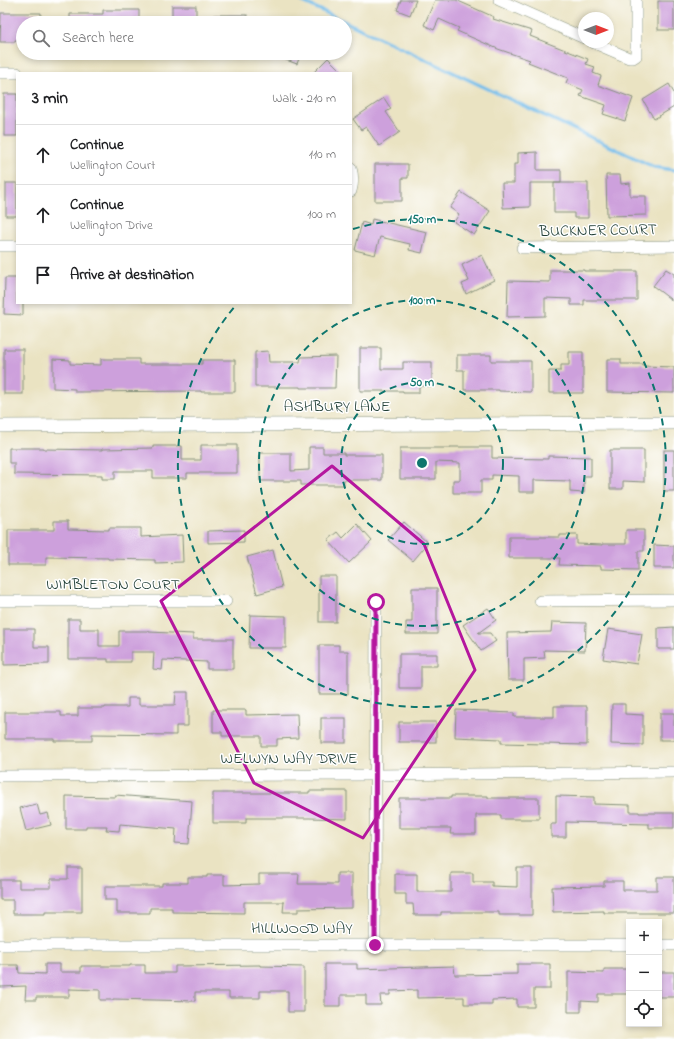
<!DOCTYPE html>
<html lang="en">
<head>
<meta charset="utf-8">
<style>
	body { margin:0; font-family:"Indie Flower",sans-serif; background:#f2f2f2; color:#202124 }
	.controls { position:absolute; right:12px; bottom:12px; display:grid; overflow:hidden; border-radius:0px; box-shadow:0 2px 6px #0003 }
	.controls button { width:36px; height:36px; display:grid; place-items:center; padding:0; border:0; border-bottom:1px solid #e0e0e0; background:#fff; color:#202124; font:20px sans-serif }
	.compass { position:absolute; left:578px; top:12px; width:36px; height:36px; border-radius:50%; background:#fff; box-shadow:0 2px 6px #0003; rotate:90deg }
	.stop { position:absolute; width:12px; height:12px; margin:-9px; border:3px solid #b5179e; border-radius:50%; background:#fff }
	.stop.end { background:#b5179e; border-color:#fff; box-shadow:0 1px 4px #0008 }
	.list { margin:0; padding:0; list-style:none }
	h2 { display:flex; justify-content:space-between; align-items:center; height:52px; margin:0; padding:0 16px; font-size:17px }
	h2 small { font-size:13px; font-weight:400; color:#757577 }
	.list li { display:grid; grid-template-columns:26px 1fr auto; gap:12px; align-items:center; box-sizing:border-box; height:60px; padding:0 16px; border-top:1px solid #e0e0e0 }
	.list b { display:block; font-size:15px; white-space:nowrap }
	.list p { margin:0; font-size:13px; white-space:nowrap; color:#757577 }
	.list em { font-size:13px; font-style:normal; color:#757577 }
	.icon { flex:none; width:22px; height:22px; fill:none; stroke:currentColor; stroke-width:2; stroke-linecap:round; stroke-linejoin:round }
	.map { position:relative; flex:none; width:674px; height:1039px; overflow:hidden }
	.search { position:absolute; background:#fff; box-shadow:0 2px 6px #0003; left:16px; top:16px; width:336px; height:44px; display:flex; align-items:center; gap:10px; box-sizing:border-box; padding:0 14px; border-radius:22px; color:#757577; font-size:15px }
	.panel { position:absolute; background:#fff; box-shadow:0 2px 6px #0003; left:16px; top:72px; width:336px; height:232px; border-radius:0px }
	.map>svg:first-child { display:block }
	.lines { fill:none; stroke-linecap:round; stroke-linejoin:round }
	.stream { stroke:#71bcea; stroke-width:3.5 }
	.building { fill:#cda0dc }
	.minor-casing { stroke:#84907b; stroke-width:12 }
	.tertiary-casing { stroke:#84907b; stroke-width:14 }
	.minor { stroke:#fff; stroke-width:11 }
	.tertiary { stroke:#fff; stroke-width:13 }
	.route { stroke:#b5179e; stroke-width:5 }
	.marked { fill:none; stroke:#b5179e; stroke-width:3; stroke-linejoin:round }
	.ring { fill:none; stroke:#0f766e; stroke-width:2; stroke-dasharray:7 5 }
	.labels { text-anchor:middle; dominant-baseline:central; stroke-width:3; stroke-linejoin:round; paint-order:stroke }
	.street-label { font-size:16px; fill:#1f3d34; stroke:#fff }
	.centre { fill:#0f766e; stroke:#fff; stroke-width:2 }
	.ring-label { font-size:12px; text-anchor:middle; font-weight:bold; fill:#0f766e; stroke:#fff; stroke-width:3; stroke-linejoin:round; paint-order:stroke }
</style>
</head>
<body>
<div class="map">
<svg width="674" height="1039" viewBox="0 0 674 1039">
	<rect width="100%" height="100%" fill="#fff"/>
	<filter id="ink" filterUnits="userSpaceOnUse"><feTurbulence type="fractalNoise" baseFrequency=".025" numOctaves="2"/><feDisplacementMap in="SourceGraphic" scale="8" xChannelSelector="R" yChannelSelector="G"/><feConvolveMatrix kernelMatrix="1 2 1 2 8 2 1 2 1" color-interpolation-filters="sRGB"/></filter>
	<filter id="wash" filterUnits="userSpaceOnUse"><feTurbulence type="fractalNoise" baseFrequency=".012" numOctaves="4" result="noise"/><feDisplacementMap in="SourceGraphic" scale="16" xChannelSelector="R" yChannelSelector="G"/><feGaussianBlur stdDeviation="0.9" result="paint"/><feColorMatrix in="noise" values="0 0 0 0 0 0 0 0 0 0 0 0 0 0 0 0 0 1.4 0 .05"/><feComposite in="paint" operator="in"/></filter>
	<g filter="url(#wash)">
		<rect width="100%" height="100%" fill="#eae3c2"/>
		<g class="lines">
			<path class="stream" d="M 299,0 L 654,167 L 674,170"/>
		</g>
		<g id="blocks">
			<g class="building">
				<path d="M 401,0 L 416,0 L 410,15 L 397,10 Z"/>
				<path d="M 435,0 L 456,0 L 494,17 L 493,19 L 532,31 L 530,36 L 588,59 L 586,64 L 595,67 L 593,73 L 601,76 L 598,85 L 633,98 L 625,121 L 603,114 L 606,105 L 580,96 L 583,90 L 566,83 L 568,78 L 528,62 L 530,60 L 498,49 L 457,31 L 459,28 L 439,19 L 434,30 L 424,25 Z"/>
				<rect x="658" y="1" width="16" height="29"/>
				<rect x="172" y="6" width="24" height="17"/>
				<path d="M 103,10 L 139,10 L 139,23 L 70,23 L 70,14 L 103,14 Z"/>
				<path d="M 1,13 L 41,13 L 40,23 L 23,23 L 23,40 L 15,40 L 15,42 L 0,42 Z"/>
				<rect x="214" y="15" width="33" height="8"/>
				<path d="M 270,53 L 301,53 L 297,64 L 270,54 Z"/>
				<path d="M 328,58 L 343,73 L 313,73 Z"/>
				<path d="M 669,84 L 674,93 L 674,107 L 654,119 L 643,100 Z"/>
				<rect x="4" y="94" width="13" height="42"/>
				<path d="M 384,98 L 391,109 L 386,112 L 400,132 L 379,146 L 366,127 L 361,130 L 353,119 Z"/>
				<path d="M 537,152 L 537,170 L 561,170 L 561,183 L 530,183 L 530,207 L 503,208 L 502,183 L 514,183 L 514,164 L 518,164 L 518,153 Z"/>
				<path d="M 375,164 L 408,164 L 408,178 L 402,178 L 402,201 L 375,201 Z"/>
				<path d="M 606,175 L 620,175 L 621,184 L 630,183 L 630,196 L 646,196 L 646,215 L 607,216 Z"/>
				<rect x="6" y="183" width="11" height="33"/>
				<path d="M 554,183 L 588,183 L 588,218 L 574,218 L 574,213 L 554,213 Z"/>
				<path d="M 461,192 L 490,211 L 474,235 L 454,222 L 459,214 L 450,208 Z"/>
				<path d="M 372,219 L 427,232 L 422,253 L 409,250 L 410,244 L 380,237 L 375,255 L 355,250 L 362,222 L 371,225 Z"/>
				<path d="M 482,255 L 494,280 L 466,294 L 462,284 L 469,281 L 462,265 Z"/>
				<path d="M 666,269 L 674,274 L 674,302 L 653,286 Z"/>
				<path d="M 550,270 L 584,270 L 584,271 L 637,271 L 637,300 L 584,300 L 584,305 L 571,305 L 571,299 L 545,298 L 545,316 L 507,317 L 508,281 L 550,282 Z"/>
				<path d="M 5,278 L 17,278 L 17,303 L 23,303 L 23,315 L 4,314 Z"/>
				<path d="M 360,348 L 381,348 L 381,369 L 403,369 L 403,362 L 432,362 L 432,386 L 419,386 L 419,393 L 403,393 L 403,391 L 360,391 Z"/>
				<rect x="4" y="349" width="19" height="45"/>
				<path d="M 268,351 L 269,362 L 300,362 L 301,357 L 336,356 L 335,388 L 300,388 L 300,387 L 255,387 L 255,352 Z"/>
				<path d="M 569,352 L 583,352 L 583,393 L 549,393 L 549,371 L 561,371 L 561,365 L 569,365 Z"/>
				<path d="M 457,355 L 491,355 L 491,361 L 531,361 L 531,392 L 499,391 L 499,390 L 464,390 L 464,370 L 457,370 Z"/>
				<path d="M 53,359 L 70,360 L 70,364 L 101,365 L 101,359 L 139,359 L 139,364 L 202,364 L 202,360 L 235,360 L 235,392 L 201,392 L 201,391 L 75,392 L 75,389 L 53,388 Z"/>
				<path d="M 607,359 L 621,359 L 621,364 L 643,364 L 643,366 L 674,367 L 674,393 L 607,392 Z"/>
				<path d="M 201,445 L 237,445 L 237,473 L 187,473 L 187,478 L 153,478 L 153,471 L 115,471 L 115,479 L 102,479 L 102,475 L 14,474 L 14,463 L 9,463 L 9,448 L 44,448 L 44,449 L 102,450 L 102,449 L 153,448 L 153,446 L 182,446 L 182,460 L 201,460 Z"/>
				<path d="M 309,447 L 323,447 L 323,453 L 344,453 L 344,455 L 382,455 L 382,480 L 344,480 L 344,485 L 301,485 L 301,481 L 260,481 L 260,453 L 291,453 L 291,471 L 309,470 Z"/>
				<path d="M 450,447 L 492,447 L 492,458 L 548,459 L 548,456 L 591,457 L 591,476 L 584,476 L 584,493 L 570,492 L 570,481 L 534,480 L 534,492 L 519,492 L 519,476 L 492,475 L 492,480 L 481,480 L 481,493 L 453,493 L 453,480 L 460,480 L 460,463 L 436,462 L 436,479 L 400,479 L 400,448 L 450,448 Z"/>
				<path d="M 610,450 L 644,450 L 644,482 L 623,481 L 623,489 L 610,489 Z"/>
				<rect x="664" y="450" width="10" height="41"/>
				<path d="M 54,521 L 68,521 L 68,529 L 109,530 L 109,528 L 141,528 L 141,537 L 182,535 L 183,562 L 155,563 L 155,560 L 108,559 L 108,558 L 46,557 L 46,565 L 8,565 L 8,530 L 54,530 Z"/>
				<path d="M 404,522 L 428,543 L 413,561 L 388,540 Z"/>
				<path d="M 357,524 L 372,541 L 349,563 L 328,540 L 338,532 L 343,538 Z"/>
				<path d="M 244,530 L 244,542 L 208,543 L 208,531 Z"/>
				<path d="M 626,530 L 644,530 L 644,551 L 638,551 L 638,570 L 601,569 L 601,566 L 559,565 L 560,558 L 509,558 L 509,537 L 560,537 L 560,535 L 577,535 L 577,544 L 602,545 L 602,544 L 626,544 Z"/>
				<path d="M 654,545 L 674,546 L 674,568 L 654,568 Z"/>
				<path d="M 273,550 L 282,587 L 257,594 L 247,557 Z"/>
				<rect x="319" y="576" width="17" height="46"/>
				<path d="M 412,588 L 437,588 L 437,634 L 406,634 L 406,622 L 412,622 Z"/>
				<path d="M 488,608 L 496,620 L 478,633 L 490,633 L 496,641 L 481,651 L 463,625 Z"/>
				<path d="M 250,615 L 286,616 L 286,648 L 249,648 Z"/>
				<path d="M 68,619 L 80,619 L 80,629 L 99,629 L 99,646 L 119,646 L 119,631 L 149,631 L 149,632 L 193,634 L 193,639 L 233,639 L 233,669 L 207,669 L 207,662 L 163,660 L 162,670 L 153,669 L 154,652 L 131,652 L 131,662 L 108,662 L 108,659 L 68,659 Z"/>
				<path d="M 552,622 L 586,623 L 585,651 L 544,650 L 545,658 L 524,659 L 524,680 L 508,680 L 507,633 L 551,632 Z"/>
				<path d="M 674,627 L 674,649 L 658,649 L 658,628 Z"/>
				<path d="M 4,629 L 34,629 L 34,647 L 49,647 L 49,664 L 4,665 Z"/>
				<path d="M 608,629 L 642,634 L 637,664 L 603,659 Z"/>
				<path d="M 319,645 L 339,645 L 339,651 L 348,651 L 348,694 L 319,694 Z"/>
				<path d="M 399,654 L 437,654 L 437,666 L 421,666 L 421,688 L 399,688 Z"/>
				<path d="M 176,692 L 188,692 L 188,726 L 176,726 L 176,735 L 92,734 L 92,741 L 54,741 L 54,739 L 5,739 L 5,712 L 61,712 L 61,716 L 78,716 L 78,708 L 105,708 L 105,707 L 128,707 L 128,698 L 139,698 L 139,705 L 175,705 Z"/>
				<path d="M 612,704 L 625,704 L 625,714 L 643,715 L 643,745 L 611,744 Z"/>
				<path d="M 554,706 L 587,706 L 587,745 L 501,743 L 501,739 L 455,737 L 456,710 L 489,711 L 489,712 L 514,713 L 514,717 L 554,717 Z"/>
				<path d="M 213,710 L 246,710 L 246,715 L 297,714 L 298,738 L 277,739 L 277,746 L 261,746 L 261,736 L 222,736 L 222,732 L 213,732 Z"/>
				<rect x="660" y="713" width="14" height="27"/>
				<rect x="321" y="718" width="25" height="25"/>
				<rect x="399" y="722" width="37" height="20"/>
				<path d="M 309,791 L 347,791 L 347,819 L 309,818 L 246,818 L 246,823 L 213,823 L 213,793 L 309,793 Z"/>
				<path d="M 115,795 L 192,801 L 189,844 L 175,843 L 176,829 L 120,824 L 119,831 L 106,830 L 107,826 L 86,826 L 86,829 L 66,829 L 66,796 L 115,797 Z"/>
				<path d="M 451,796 L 488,796 L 488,798 L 539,798 L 539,819 L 501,819 L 501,815 L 476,815 L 476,834 L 450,834 L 451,828 L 399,828 L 399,798 L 451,798 Z"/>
				<path d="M 556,796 L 594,797 L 594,804 L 630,805 L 630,812 L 639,812 L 639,813 L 674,813 L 674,828 L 649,828 L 649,824 L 566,822 L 566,837 L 551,837 L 551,824 L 556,824 Z"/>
				<path d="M 37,804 L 40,815 L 48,813 L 51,825 L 26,831 L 20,808 Z"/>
				<path d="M 68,868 L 82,868 L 82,912 L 45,912 L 45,914 L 13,914 L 13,900 L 0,900 L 0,880 L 19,880 L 19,888 L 51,888 L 51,879 L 68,879 Z"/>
				<path d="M 517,868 L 532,868 L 532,915 L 499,915 L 499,912 L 441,912 L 441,915 L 414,915 L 413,904 L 406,904 L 406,894 L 395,894 L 395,874 L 417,874 L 417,892 L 451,892 L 451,873 L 473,873 L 473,882 L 492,882 L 492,886 L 517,887 Z"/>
				<path d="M 337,873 L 352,873 L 352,908 L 298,909 L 298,912 L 283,912 L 284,902 L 244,902 L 244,913 L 172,912 L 172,908 L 150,908 L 150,913 L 117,913 L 117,900 L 105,900 L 105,886 L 162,886 L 162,883 L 188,883 L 188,877 L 207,877 L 207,875 L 224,875 L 224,885 L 259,884 L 259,874 L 299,874 L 298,884 L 337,884 Z"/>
				<path d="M 657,877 L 674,877 L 674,913 L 604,913 L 604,911 L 553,912 L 552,887 L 604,886 L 604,881 L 623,881 L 623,890 L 657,890 Z"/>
				<path d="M 45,964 L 60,964 L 60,972 L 81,972 L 81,966 L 130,966 L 130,965 L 145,965 L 145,973 L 175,973 L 175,966 L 260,965 L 260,966 L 304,967 L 304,1012 L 288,1012 L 288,991 L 260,991 L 260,998 L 229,998 L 229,992 L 195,992 L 195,1001 L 113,999 L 113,1000 L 100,1000 L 100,990 L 69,989 L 69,997 L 36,997 L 36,1000 L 25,1000 L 26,986 L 0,987 L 0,965 L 18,965 L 19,973 L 45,974 Z"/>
				<path d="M 325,964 L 357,964 L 357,969 L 454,966 L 455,975 L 517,974 L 517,964 L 550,964 L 550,989 L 534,989 L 534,1007 L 517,1007 L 517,999 L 492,1000 L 492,1004 L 464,1004 L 464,997 L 417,998 L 417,990 L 390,991 L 390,995 L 380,995 L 381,1005 L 366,1005 L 366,995 L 341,995 L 341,1006 L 325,1006 Z"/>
				<path d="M 604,969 L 629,969 L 629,994 L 598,994 L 598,1002 L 581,1001 L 581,1012 L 568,1012 L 568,972 L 604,973 Z"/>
				<rect x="659" y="972" width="15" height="25"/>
			</g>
		</g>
	</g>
	<g filter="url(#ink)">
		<use href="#blocks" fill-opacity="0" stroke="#84907b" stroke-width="1"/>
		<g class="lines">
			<g class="minor-casing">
				<g id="minor">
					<path d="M 499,0 L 584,38"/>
					<path d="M 592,42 L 629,58 L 633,58 L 636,56 L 636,0"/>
					<path d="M 0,73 L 17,73"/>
					<path d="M 351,168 C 353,175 353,184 351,191"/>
					<path d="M 0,246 L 17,246"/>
					<path d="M 522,248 L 674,246"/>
					<path d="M 0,601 L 226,601"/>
					<path d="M 540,601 L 674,600"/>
					<path d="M 0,776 L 376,775 L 674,772"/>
					<path d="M 0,945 L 629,945"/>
					<path d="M 375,945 L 376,602"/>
					<path d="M 659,945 L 674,945"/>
				</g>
			</g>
			<g class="tertiary-casing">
				<path id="tertiary" d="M 0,426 L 674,423"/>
			</g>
			<use href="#minor" class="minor"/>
			<use href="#tertiary" class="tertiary"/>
		</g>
	</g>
	<g class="lines" filter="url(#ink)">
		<path class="route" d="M 375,945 L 376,602"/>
	</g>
	<path class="marked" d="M 332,466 L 424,544 L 475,670 L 363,838 L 254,783 L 161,601 Z"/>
	<g class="ring">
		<circle cx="422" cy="463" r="81"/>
		<circle cx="422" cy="463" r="163"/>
		<path d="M353 229A244 244 0 1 1 236 305"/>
	</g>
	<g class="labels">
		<g class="street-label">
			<text transform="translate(598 231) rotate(-1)">BUCKNER COURT</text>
			<text x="337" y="407">ASHBURY LANE</text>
			<text x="113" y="585">WIMBLETON COURT</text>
			<text x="289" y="759">WELWYN WAY DRIVE</text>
			<text x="302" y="929">HILLWOOD WAY</text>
		</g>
	</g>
	<circle cx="422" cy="463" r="6" class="centre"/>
	<g class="ring-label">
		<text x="422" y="223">150 m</text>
		<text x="422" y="304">100 m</text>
		<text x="422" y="386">50 m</text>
	</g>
</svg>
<div class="controls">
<button>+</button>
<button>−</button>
<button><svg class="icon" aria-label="locate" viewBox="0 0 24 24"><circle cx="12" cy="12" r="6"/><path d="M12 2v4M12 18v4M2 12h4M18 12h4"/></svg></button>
</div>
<svg class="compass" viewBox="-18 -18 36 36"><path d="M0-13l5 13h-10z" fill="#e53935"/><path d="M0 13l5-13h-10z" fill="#757577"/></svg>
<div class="stop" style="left:376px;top:602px"></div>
<div class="stop end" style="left:375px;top:945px"></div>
<div class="search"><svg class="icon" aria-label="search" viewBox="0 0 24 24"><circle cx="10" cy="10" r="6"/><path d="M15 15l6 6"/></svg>Search here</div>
<section class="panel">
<h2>3 min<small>Walk · 210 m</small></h2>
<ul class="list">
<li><svg class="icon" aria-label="ahead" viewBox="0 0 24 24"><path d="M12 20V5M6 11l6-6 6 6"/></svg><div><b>Continue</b><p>Wellington Court</p></div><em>110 m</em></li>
<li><svg class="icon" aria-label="ahead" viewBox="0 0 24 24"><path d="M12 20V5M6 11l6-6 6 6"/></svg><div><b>Continue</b><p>Wellington Drive</p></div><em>100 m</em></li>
<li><svg class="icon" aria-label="arrive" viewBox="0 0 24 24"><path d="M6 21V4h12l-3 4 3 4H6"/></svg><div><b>Arrive at destination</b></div></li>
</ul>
</section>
</div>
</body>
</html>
